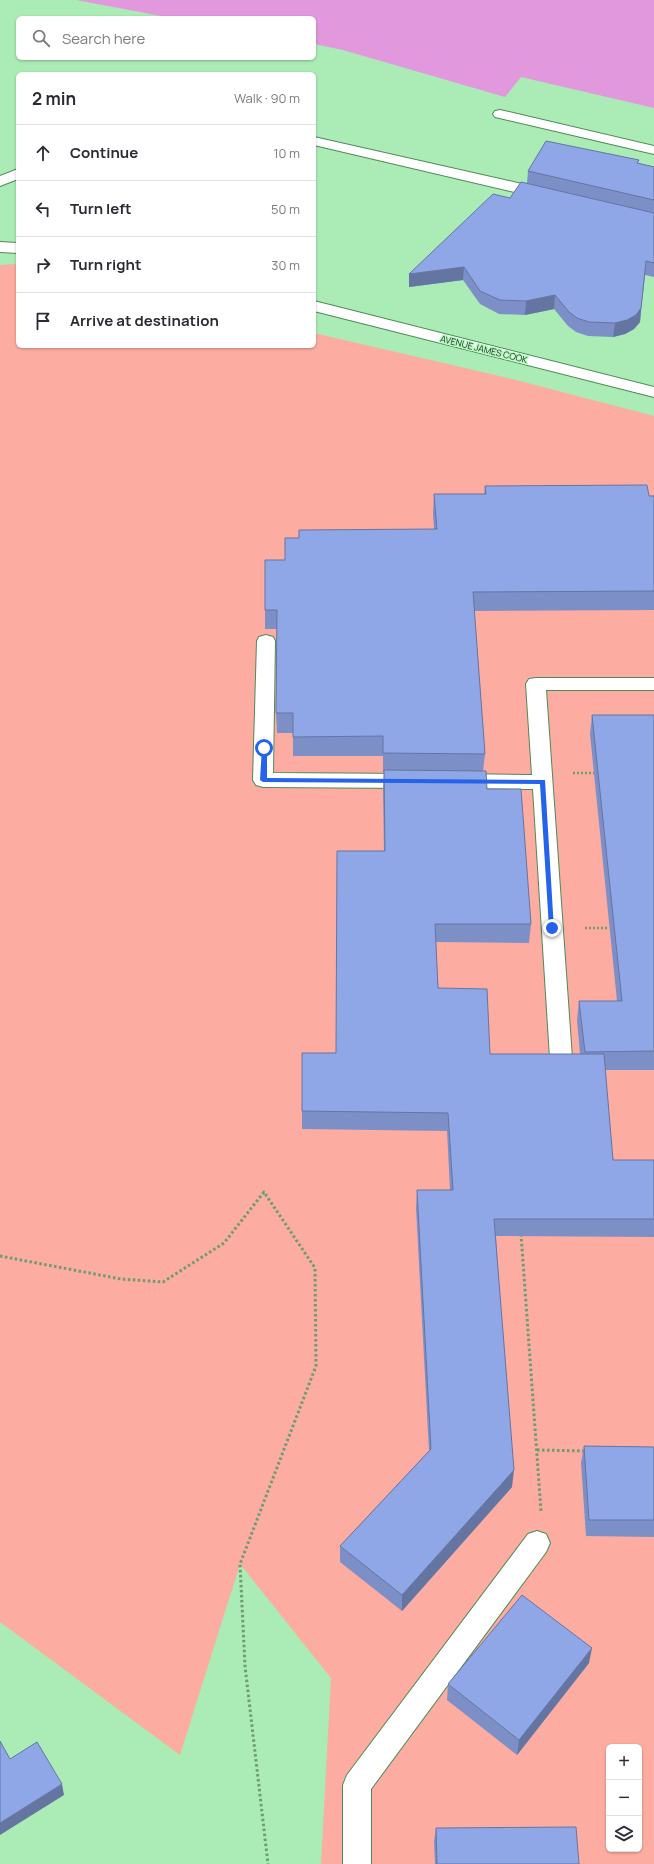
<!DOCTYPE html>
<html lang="en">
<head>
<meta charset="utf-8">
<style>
	body { margin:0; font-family:Manrope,sans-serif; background:#f7f7f7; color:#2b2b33 }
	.controls { position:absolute; right:12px; bottom:12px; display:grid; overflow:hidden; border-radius:6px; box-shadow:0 1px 3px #0004 }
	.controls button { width:36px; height:36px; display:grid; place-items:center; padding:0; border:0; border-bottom:1px solid #e1e1e2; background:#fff; color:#2b2b33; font:20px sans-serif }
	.stop { position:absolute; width:12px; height:12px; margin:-9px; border:3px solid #2563eb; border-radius:50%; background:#fff }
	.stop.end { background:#2563eb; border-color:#fff; box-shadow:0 1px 4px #0008 }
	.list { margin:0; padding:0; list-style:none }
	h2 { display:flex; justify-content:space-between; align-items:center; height:52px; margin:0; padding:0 16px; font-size:17px }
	h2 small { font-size:13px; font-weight:400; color:#7c7c81 }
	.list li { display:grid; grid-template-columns:26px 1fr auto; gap:12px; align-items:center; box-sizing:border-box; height:56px; padding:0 16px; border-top:1px solid #e1e1e2 }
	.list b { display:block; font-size:15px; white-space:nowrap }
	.list em { font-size:13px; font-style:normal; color:#7c7c81 }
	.icon { flex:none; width:22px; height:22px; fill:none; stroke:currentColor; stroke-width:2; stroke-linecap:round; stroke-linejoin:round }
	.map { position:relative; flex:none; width:654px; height:1864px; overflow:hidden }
	.search { position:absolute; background:#fff; box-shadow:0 1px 3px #0004; left:16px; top:16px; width:300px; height:44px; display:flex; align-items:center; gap:10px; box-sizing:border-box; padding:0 14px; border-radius:6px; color:#7c7c81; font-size:15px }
	.panel { position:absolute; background:#fff; box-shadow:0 1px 3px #0004; left:16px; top:72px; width:300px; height:276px; border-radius:6px }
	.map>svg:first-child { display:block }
	.green { fill:#fcaca0; fill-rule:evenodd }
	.water { fill:#e198dc }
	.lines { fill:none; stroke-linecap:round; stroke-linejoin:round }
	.service-casing { stroke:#4d8a59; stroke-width:2 }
	.secondary-casing { stroke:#4d8a59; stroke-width:2 }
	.path-far1 { stroke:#6c9c74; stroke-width:2.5; stroke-dasharray:2 2; stroke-linecap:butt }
	.path { stroke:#6c9c74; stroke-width:3; stroke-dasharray:2.5 2.5; stroke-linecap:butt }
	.service { fill:#fff; fill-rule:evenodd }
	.secondary { fill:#fff; fill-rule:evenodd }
	.wall { fill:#7c90c7 }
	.shaded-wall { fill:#6575a2 }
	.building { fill:#90a7e7; stroke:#6575a2 }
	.route { fill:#2563eb }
	.labels { text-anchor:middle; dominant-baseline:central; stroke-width:3; stroke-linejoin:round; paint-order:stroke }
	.far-street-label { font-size:9px; fill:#19331e; stroke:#b8f8c2 }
</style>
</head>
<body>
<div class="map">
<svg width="654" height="1864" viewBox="0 0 654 1864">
	<rect width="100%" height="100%" fill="#abebb5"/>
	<path class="green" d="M 15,264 L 18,265 L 18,346 L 314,346 L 314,333 L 516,380 L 654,416 L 654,1864 L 321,1864 L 331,1678 L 240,1564 L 180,1755 L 0,1622 L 0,265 ZM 609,1747 L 639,1747 L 639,1849 L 609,1849 Z"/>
	<path class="water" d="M 76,0 L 654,0 L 654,108 L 521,77 L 505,97 L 343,50 L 314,44 L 314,18 L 172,18 Z"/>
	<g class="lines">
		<g class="service-casing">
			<g id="service">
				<path d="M 500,110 L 654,146 L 654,154 L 495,117 L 493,114 L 495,111 Z"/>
				<path d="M 314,137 L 544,189 L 549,191 L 552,194 L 549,197 L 544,199 L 314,145 Z"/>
				<path d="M 18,169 L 18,179 L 0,186 L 0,176 Z"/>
				<path d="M 266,635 L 273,637 L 275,641 L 273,773 L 412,774 L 419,776 L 422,781 L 419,786 L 412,788 L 263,787 L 256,785 L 253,780 L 257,641 L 259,637 Z"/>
				<path d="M 536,678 L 654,678 L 654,690 L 546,690 L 572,1058 L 569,1064 L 561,1067 L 553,1064 L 550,1058 L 533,789 L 459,788 L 452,786 L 449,781 L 452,776 L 459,774 L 532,775 L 526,684 L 529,679 Z"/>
				<path d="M 537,1531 L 546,1534 L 550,1543 L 546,1552 L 371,1789 L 371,1864 L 343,1864 L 343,1785 L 347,1775 L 528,1534 Z"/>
			</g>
		</g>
		<g class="secondary-casing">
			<g id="secondary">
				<path d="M 0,242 L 18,243 L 18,253 L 0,252 Z"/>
				<path d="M 314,301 L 654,387 L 654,397 L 314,311 Z"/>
			</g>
		</g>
		<g class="path-far1">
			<path d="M 573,773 L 594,773"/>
			<path d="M 585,928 L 609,928"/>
		</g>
		<g class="path">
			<path d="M 521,1234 L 541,1511"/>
			<path d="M 0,1256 L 121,1279 L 163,1282 L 224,1243 L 264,1192 L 315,1268 L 316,1366 L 240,1564 L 245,1666 L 268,1864"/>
			<path d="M 537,1450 L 586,1451"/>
		</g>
		<use href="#service" class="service"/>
		<use href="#secondary" class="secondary"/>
	</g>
	<g class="wall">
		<path d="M 639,160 L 638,163 L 654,167 L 654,277 L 645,275 L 640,322 L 634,329 L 625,334 L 613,337 L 588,336 L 576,332 L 568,326 L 554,309 L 525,315 L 499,314 L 480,304 L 463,280 L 409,287 L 510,198 L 527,183 L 528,171 Z"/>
		<path d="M 485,486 L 654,496 L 654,610 L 474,611 L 485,754 L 483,771 L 487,789 L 531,924 L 529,943 L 436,942 L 438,988 L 490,1054 L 580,1054 L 577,1020 L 579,1001 L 617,1001 L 590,734 L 592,715 L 654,715 L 654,1070 L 605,1070 L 613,1160 L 654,1160 L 654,1237 L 496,1236 L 512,1487 L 402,1611 L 340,1562 L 340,1546 L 429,1451 L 416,1208 L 417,1190 L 450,1190 L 447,1131 L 302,1129 L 302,1111 L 336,1053 L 384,851 L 383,789 L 384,772 L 383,772 L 383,756 L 293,756 L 293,733 L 277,733 L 276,713 L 277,629 L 265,629 L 265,610 L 285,560 L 299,538 L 434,529 L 433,514 L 434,494 L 484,494 Z"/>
		<path d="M 584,1446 L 654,1447 L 654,1537 L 586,1536 L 581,1463 Z"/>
		<path d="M 589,1663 L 517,1755 L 447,1700 L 448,1684 Z"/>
		<path d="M 436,1828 L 579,1864 L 435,1864 L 434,1842 Z"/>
	</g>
	<g class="shaded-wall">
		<path d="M 464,267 L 463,280 L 409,287 L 409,274 Z"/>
		<path d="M 555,295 L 554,309 L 525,315 L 526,301 Z"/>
		<path d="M 641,308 L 640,322 L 634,329 L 625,334 L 613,337 L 615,323 Z"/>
		<path d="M 514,1470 L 512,1487 L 402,1611 L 402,1595 Z"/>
		<path d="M 592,1648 L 589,1663 L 517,1755 L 519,1740 Z"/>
		<path d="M 62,1784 L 64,1795 L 0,1835 L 0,1823 Z"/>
	</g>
	<g class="building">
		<path d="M 546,141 L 639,160 L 637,163 L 654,167 L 654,200 L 528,171 Z"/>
		<path d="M 521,182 L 654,213 L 654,263 L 646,261 L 641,308 L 636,315 L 627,320 L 615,323 L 589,322 L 577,318 L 569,312 L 555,295 L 526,301 L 500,300 L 480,291 L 464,267 L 409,274 L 493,194 L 510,198 Z"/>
		<path d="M 647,485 L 649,496 L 654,496 L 654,591 L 473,592 L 485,754 L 383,753 L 383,736 L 293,737 L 293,713 L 276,713 L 277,610 L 265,610 L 265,560 L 285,560 L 285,538 L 299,538 L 299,530 L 437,529 L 434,494 L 486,494 L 485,486 Z"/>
		<path d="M 592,715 L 654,715 L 654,1051 L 585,1052 L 579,1001 L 622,1001 Z"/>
		<path d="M 384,770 L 486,771 L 487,789 L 521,789 L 531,924 L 435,924 L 438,988 L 487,989 L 490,1054 L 604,1054 L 613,1160 L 654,1160 L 654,1219 L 494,1219 L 514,1470 L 402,1595 L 340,1546 L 431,1449 L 417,1190 L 453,1190 L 448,1113 L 302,1111 L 302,1053 L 336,1053 L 337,851 L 385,851 Z"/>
		<path d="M 584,1446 L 654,1447 L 654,1520 L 589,1520 Z"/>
		<path d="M 522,1595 L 592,1648 L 519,1740 L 448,1684 Z"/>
		<path d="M 0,1741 L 10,1759 L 37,1742 L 62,1784 L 0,1823 Z"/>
		<path d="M 576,1827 L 579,1864 L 437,1864 L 436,1828 Z"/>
	</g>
	<path class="route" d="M 262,747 L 267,748 L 267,778 L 545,780 L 554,930 L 552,931 L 549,928 L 540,784 L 263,782 L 260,780 Z"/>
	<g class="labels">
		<g class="far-street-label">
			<text transform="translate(484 349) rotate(14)">AVENUE JAMES COOK</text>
		</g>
	</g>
</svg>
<div class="controls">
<button>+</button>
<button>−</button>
<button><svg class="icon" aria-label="layers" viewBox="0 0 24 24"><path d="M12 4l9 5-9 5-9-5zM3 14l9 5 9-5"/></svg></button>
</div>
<div class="stop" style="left:264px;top:748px"></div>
<div class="stop end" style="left:552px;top:928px"></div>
<div class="search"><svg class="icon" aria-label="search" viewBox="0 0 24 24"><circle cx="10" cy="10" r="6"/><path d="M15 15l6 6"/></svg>Search here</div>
<section class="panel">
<h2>2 min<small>Walk · 90 m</small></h2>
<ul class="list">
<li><svg class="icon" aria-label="ahead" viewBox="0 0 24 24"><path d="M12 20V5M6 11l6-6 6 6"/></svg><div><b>Continue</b></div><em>10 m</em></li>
<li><svg class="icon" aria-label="left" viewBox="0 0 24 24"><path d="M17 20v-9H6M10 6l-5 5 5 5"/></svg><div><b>Turn left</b></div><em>50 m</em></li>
<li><svg class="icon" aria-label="right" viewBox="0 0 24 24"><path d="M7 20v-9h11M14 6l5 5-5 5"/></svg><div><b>Turn right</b></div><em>30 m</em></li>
<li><svg class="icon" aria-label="arrive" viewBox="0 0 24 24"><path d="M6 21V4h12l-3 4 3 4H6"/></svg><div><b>Arrive at destination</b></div></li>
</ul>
</section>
</div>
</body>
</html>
